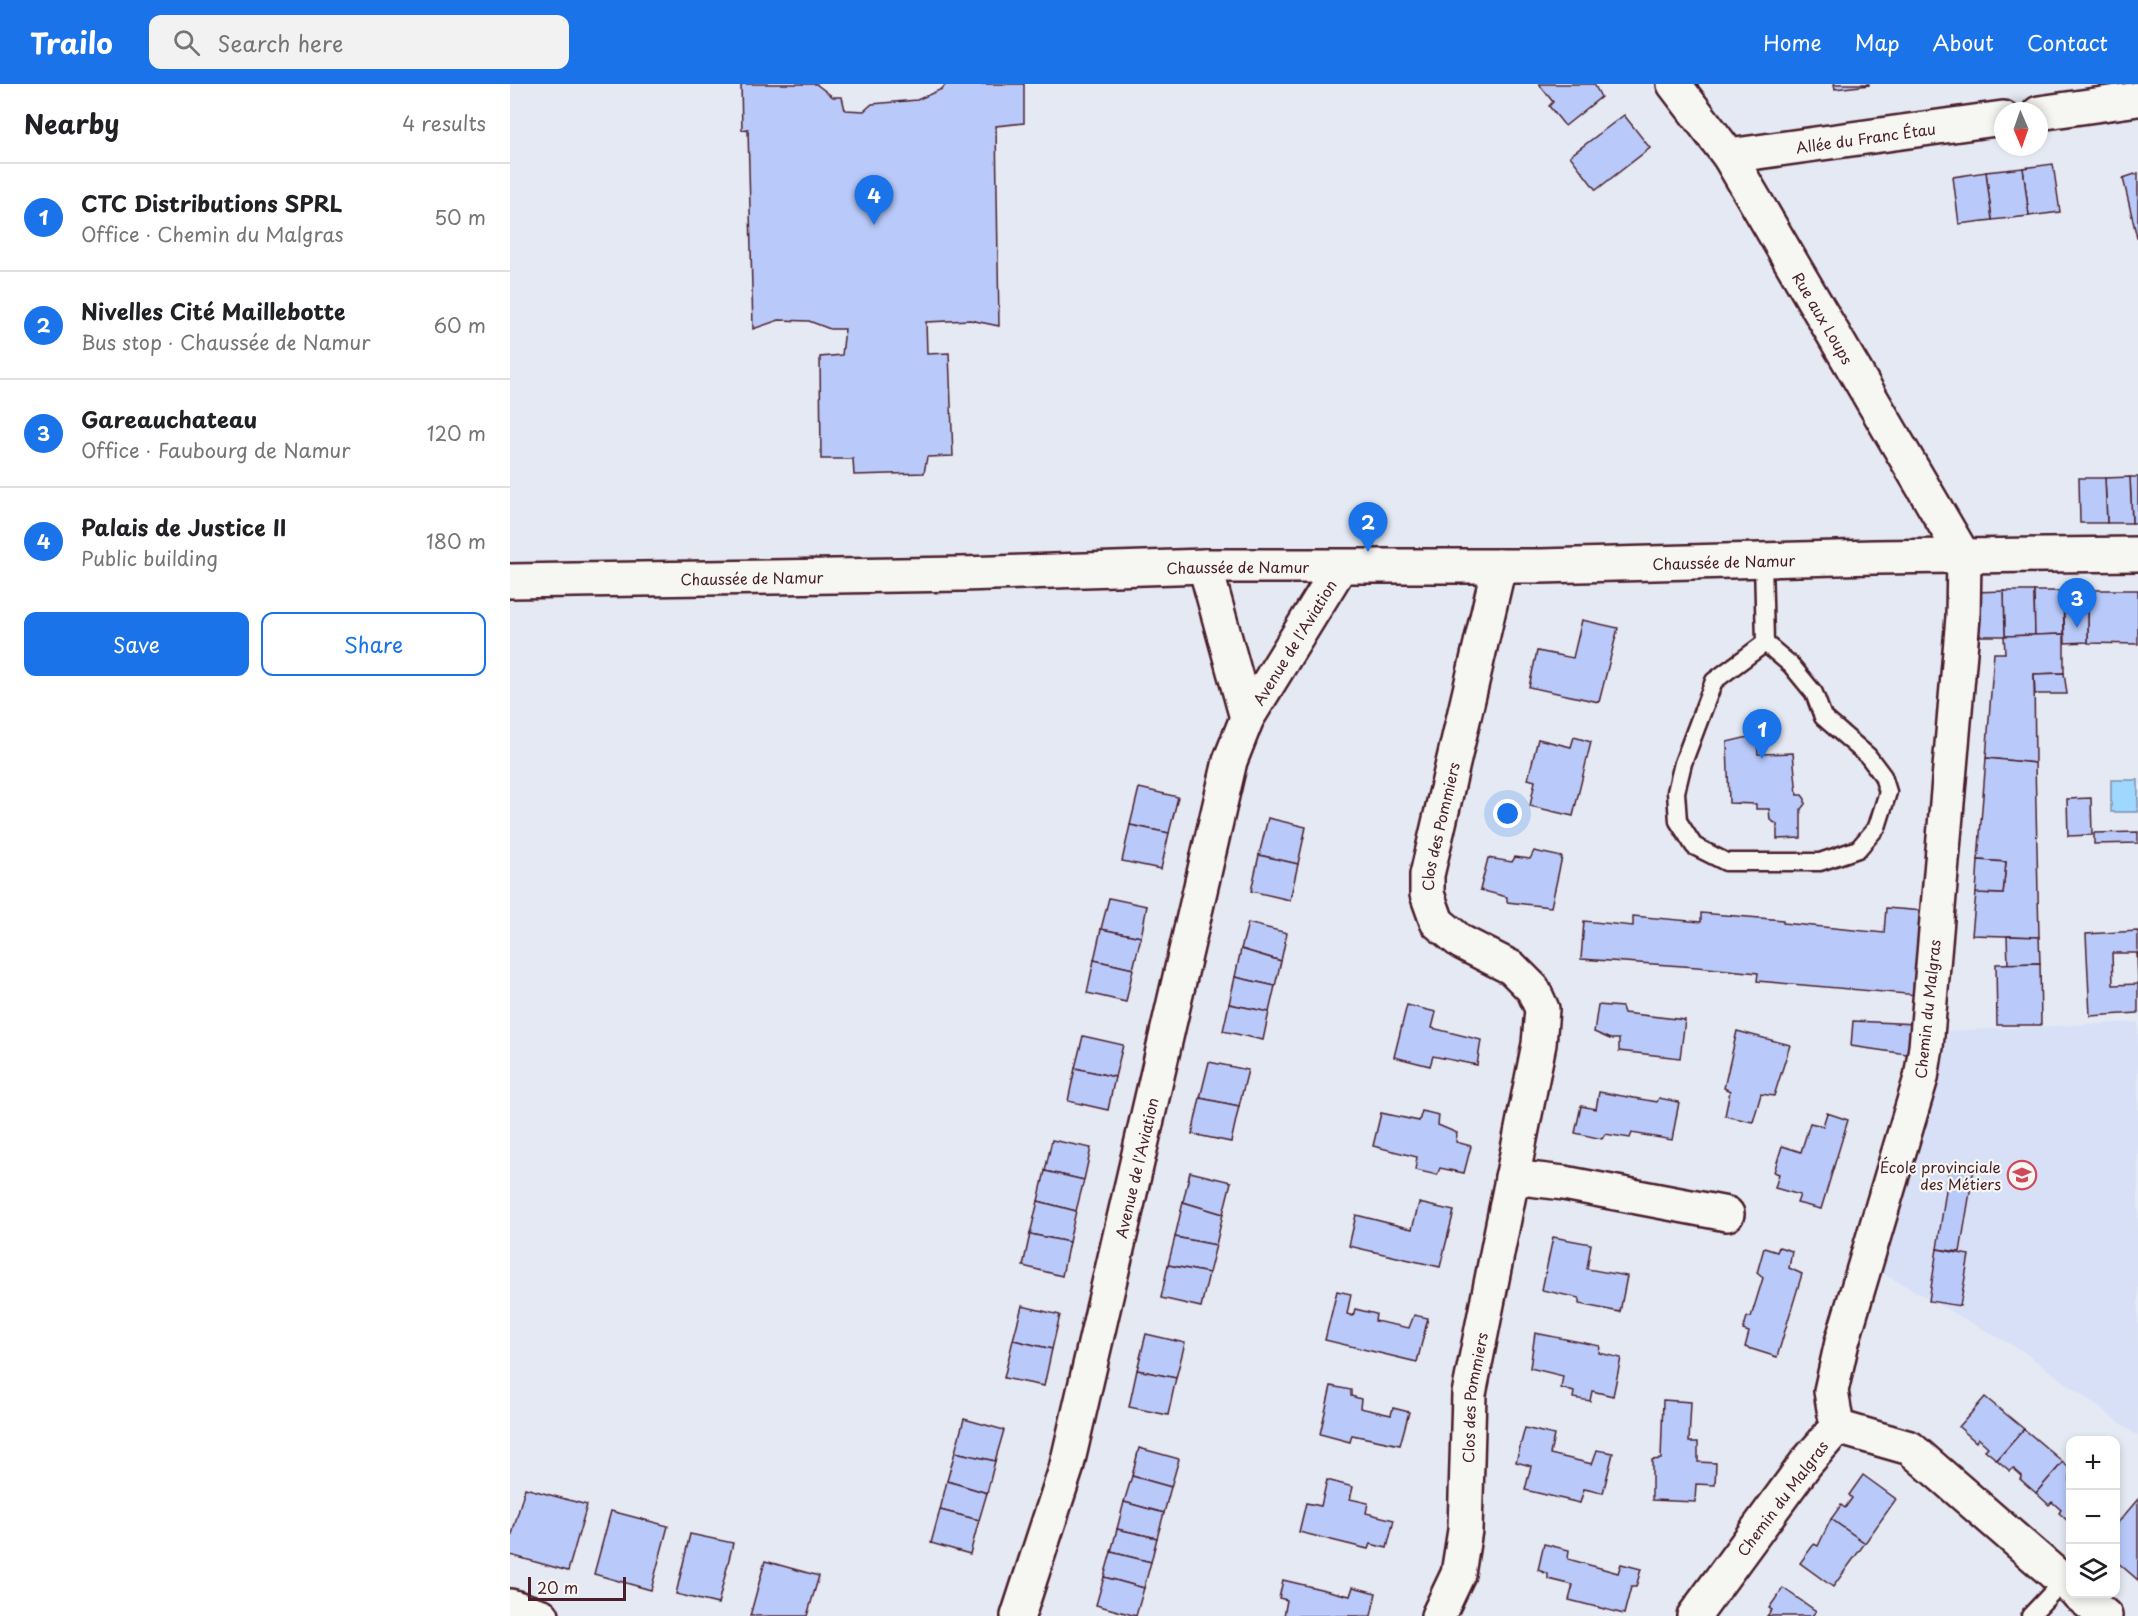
<!DOCTYPE html>
<html lang="en">
<head>
<meta charset="utf-8">
<style>
	body { margin:0; font-family:"Playpen Sans",sans-serif; background:#f2f2f2; color:#202124 }
	.controls { position:absolute; right:18px; bottom:18px; display:grid; overflow:hidden; border-radius:12px; box-shadow:0 3px 9px #0003 }
	.controls button { width:54px; height:54px; display:grid; place-items:center; padding:0; border:0; border-bottom:2px solid #e0e0e0; background:#fff; color:#202124; font:30px sans-serif }
	.compass { position:absolute; left:1484px; top:18px; width:54px; height:54px; border-radius:50%; background:#fff; box-shadow:0 3px 9px #0003; rotate:178deg }
	.scale { position:absolute; left:18px; bottom:15px; width:98px; box-sizing:border-box; padding-left:6px; border:3px solid #4a1f2b; border-top:0; font-size:16px; line-height:21px; white-space:nowrap; color:#4a1f2b; -webkit-text-stroke:4px #f6f6f2; paint-order:stroke }
	.you { position:absolute; left:998px; top:730px; width:21px; height:21px; margin:-15px; border:4px solid #fff; border-radius:50%; background:#1a73e8; box-shadow:0 0 0 9px #1a73e833 }
	.badge { display:grid; place-items:center; width:39px; height:39px; border-radius:50%; background:#1a73e8; color:#fff; font-size:20px; font-weight:700 }
	.pin { position:absolute; translate:-50% -50px; filter:drop-shadow(0 2px 3px #0008) }
	.pin::after { content:''; position:absolute; top:32px; width:21px; height:18px; background:inherit; clip-path:polygon(0 0,100% 0,50% 100%) }
	.list { margin:0; padding:0; list-style:none }
	h2 { display:flex; justify-content:space-between; align-items:center; height:78px; margin:0; padding:0 24px; font-size:26px }
	h2 small { font-size:20px; font-weight:400; color:#757577 }
	.list li { display:grid; grid-template-columns:39px 1fr auto; gap:18px; align-items:center; box-sizing:border-box; height:108px; padding:0 24px; border-top:2px solid #e0e0e0 }
	.list b { display:block; font-size:22px; white-space:nowrap }
	.list p { margin:0; font-size:20px; white-space:nowrap; color:#757577 }
	.list em { font-size:20px; font-style:normal; color:#757577 }
	.actions { display:flex; gap:12px; padding:18px 24px }
	.actions a { flex:1; padding:14px 0; border:2px solid #1a73e8; border-radius:12px; text-align:center; font-size:21px; color:#1a73e8 }
	.actions .main { background:#1a73e8; color:#fff }
	.icon { flex:none; width:33px; height:33px; fill:none; stroke:currentColor; stroke-width:2; stroke-linecap:round; stroke-linejoin:round }
	.map { position:relative; flex:none; width:1628px; height:1532px; overflow:hidden }
	header { display:flex; align-items:center; gap:36px; box-sizing:border-box; height:84px; padding:0 30px; background:#1a73e8; color:#fff }
	header strong { font-size:28px }
	nav { display:flex; gap:33px; margin-inline-start:auto; font-size:21px }
	.search { width:420px; height:54px; background:#f2f2f2; display:flex; align-items:center; gap:15px; box-sizing:border-box; padding:0 21px; border-radius:12px; color:#757577; font-size:22px }
	main { display:flex }
	aside { flex:1; background:#fff }
	.map>svg:first-child { display:block }
	.built { fill:#d7e0f6 }
	.water { fill:#9ed8fe; stroke:#7c8eaa; stroke-width:1.5 }
	.building { fill:#b9cafa; stroke:#4a1f2b; stroke-width:1.5; fill-rule:evenodd }
	.lines { fill:none; stroke-linecap:round; stroke-linejoin:round }
	.service-casing { stroke:#4a1f2b; stroke-width:21 }
	.minor-casing { stroke:#4a1f2b; stroke-width:38 }
	.tertiary-casing { stroke:#4a1f2b; stroke-width:38 }
	.service { stroke:#f6f6f2; stroke-width:16 }
	.minor { stroke:#f6f6f2; stroke-width:33 }
	.tertiary { stroke:#f6f6f2; stroke-width:33 }
	.labels { text-anchor:middle; dominant-baseline:central; stroke-width:4.5; stroke-linejoin:round; paint-order:stroke }
	.street-label { font-size:15px; fill:#4a1f2b; stroke:#f6f6f2 }
	.poi-label { font-size:15px; fill:#4a1f2b; stroke:#f6f6f2; text-anchor:end }
</style>
</head>
<body>
<header>
<strong>Trailo</strong>
<div class="search"><svg class="icon" aria-label="search" viewBox="0 0 24 24"><circle cx="10" cy="10" r="6"/><path d="M15 15l6 6"/></svg>Search here</div>
<nav><a>Home</a><a>Map</a><a>About</a><a>Contact</a></nav>
</header>
<main>
<aside>
<h2>Nearby<small>4 results</small></h2>
<ul class="list">
<li><span class="badge">1</span><div><b>CTC Distributions SPRL</b><p>Office · Chemin du Malgras</p></div><em>50 m</em></li>
<li><span class="badge">2</span><div><b>Nivelles Cité Maillebotte</b><p>Bus stop · Chaussée de Namur</p></div><em>60 m</em></li>
<li><span class="badge">3</span><div><b>Gareauchateau</b><p>Office · Faubourg de Namur</p></div><em>120 m</em></li>
<li><span class="badge">4</span><div><b>Palais de Justice II</b><p>Public building</p></div><em>180 m</em></li>
</ul>
<div class="actions"><a class="main">Save</a><a>Share</a></div>
</aside>
<div class="map">
<svg width="1628" height="1532" viewBox="0 0 1628 1532">
	<rect width="100%" height="100%" fill="#e4e9f4"/>
	<filter id="ink" filterUnits="userSpaceOnUse"><feTurbulence type="fractalNoise" baseFrequency=".0167" numOctaves="2"/><feDisplacementMap in="SourceGraphic" scale="12" xChannelSelector="R" yChannelSelector="G"/><feConvolveMatrix kernelMatrix="1 2 1 2 8 2 1 2 1" color-interpolation-filters="sRGB"/></filter>
	<g filter="url(#ink)">
		<path class="built" d="M 1628,938 L 1628,1352 L 1514,1268 L 1367,1186 L 1439,947 Z"/>
		<rect class="water" x="1601" y="696" width="27" height="32"/>
		<g class="building">
			<path d="M 231,0 L 306,0 L 323,13 L 332,13 L 335,26 L 354,27 L 362,20 L 407,16 L 432,5 L 436,0 L 514,0 L 514,39 L 486,42 L 489,242 L 460,236 L 416,238 L 417,270 L 439,269 L 443,372 L 417,373 L 414,389 L 344,391 L 343,375 L 311,375 L 310,273 L 332,271 L 335,245 L 320,245 L 299,237 L 269,236 L 243,245 L 238,45 L 232,46 Z"/>
			<path d="M 1029,0 L 1084,0 L 1091,13 L 1055,42 L 1039,22 L 1043,18 Z"/>
			<path d="M 1324,0 L 1359,0 L 1359,1 L 1325,5 Z"/>
			<path d="M 1114,31 L 1140,64 L 1086,106 L 1060,72 Z"/>
			<path d="M 1543,80 L 1550,128 L 1519,132 L 1513,84 Z"/>
			<path d="M 1513,84 L 1519,132 L 1482,136 L 1476,88 Z"/>
			<path d="M 1476,88 L 1482,136 L 1449,140 L 1443,93 Z"/>
			<path d="M 1628,89 L 1628,154 L 1627,154 L 1613,94 Z"/>
			<path d="M 1620,393 L 1628,393 L 1628,439 L 1622,439 Z"/>
			<path d="M 1620,393 L 1622,439 L 1597,439 L 1595,394 Z"/>
			<path d="M 1569,394 L 1595,394 L 1597,439 L 1570,439 Z"/>
			<path d="M 1578,506 L 1628,506 L 1628,560 L 1578,559 Z"/>
			<path d="M 1578,506 L 1578,558 L 1555,559 L 1553,507 Z"/>
			<path d="M 1494,507 L 1524,507 L 1525,551 L 1495,552 Z"/>
			<path d="M 1494,507 L 1495,552 L 1467,552 L 1465,508 Z"/>
			<path d="M 1524,507 L 1553,507 L 1554,550 L 1525,551 Z"/>
			<path d="M 1072,536 L 1108,544 L 1089,618 L 1019,603 L 1027,567 L 1063,574 Z"/>
			<path d="M 1554,550 L 1554,589 L 1524,590 L 1525,679 L 1476,674 L 1484,569 L 1495,569 L 1494,552 Z"/>
			<path d="M 1554,589 L 1557,610 L 1525,610 L 1524,590 Z"/>
			<path d="M 1064,653 L 1081,658 L 1063,732 L 1020,722 L 1025,697 L 1018,695 L 1028,655 L 1061,663 Z"/>
			<path d="M 1238,653 L 1241,657 L 1247,657 L 1248,670 L 1283,669 L 1287,711 L 1292,711 L 1295,715 L 1295,720 L 1291,725 L 1291,754 L 1267,755 L 1267,740 L 1260,736 L 1259,725 L 1246,725 L 1246,720 L 1219,719 L 1217,658 Z"/>
			<path d="M 1476,674 L 1525,679 L 1529,853 L 1462,851 L 1466,809 L 1493,810 L 1496,778 L 1468,776 Z"/>
			<path d="M 629,704 L 668,713 L 659,749 L 620,741 Z"/>
			<path d="M 1581,714 L 1582,751 L 1558,752 L 1557,715 Z"/>
			<path d="M 758,734 L 796,743 L 788,780 L 749,771 Z"/>
			<path d="M 620,741 L 659,749 L 651,785 L 612,777 Z"/>
			<path d="M 1628,748 L 1628,759 L 1584,760 L 1584,749 Z"/>
			<path d="M 1024,767 L 1052,773 L 1041,823 L 997,818 L 997,813 L 970,806 L 978,774 L 1002,778 L 1005,773 L 1020,775 Z"/>
			<path d="M 749,771 L 788,780 L 780,816 L 741,807 Z"/>
			<path d="M 1468,776 L 1496,778 L 1493,810 L 1466,809 Z"/>
			<path d="M 599,814 L 637,822 L 631,853 L 591,845 Z"/>
			<path d="M 1376,824 L 1414,827 L 1408,911 L 1247,897 L 1248,889 L 1187,883 L 1071,875 L 1074,837 L 1123,842 L 1123,832 L 1191,838 L 1191,829 L 1273,836 L 1273,839 L 1374,849 Z"/>
			<path d="M 738,839 L 777,849 L 771,877 L 731,865 Z"/>
			<path d="M 591,845 L 631,853 L 623,885 L 584,876 Z"/>
			<path d="M 1628,847 L 1628,929 L 1580,932 L 1576,850 ZM 1602,869 L 1627,869 L 1628,900 L 1603,901 Z"/>
			<path d="M 1497,852 L 1529,853 L 1530,879 L 1498,880 Z"/>
			<path d="M 731,865 L 771,877 L 765,902 L 725,893 Z"/>
			<path d="M 584,876 L 623,885 L 616,918 L 577,909 Z"/>
			<path d="M 1530,879 L 1531,941 L 1487,941 L 1486,880 Z"/>
			<path d="M 725,893 L 765,902 L 759,928 L 719,920 Z"/>
			<path d="M 719,920 L 759,928 L 753,956 L 713,947 Z"/>
			<path d="M 897,921 L 926,928 L 922,944 L 971,956 L 967,981 L 923,972 L 920,982 L 884,973 Z"/>
			<path d="M 1088,921 L 1112,923 L 1114,929 L 1175,936 L 1170,974 L 1109,967 L 1109,955 L 1100,955 L 1084,948 Z"/>
			<path d="M 1343,937 L 1407,940 L 1403,971 L 1341,962 Z"/>
			<path d="M 1227,947 L 1280,961 L 1264,1012 L 1251,1010 L 1243,1038 L 1215,1032 L 1220,1007 L 1214,1004 Z"/>
			<path d="M 573,952 L 613,961 L 605,993 L 565,984 Z"/>
			<path d="M 699,978 L 738,986 L 729,1022 L 690,1014 Z"/>
			<path d="M 565,984 L 605,993 L 598,1026 L 558,1017 Z"/>
			<path d="M 1089,1008 L 1147,1018 L 1149,1014 L 1169,1018 L 1162,1056 L 1122,1049 L 1120,1054 L 1095,1050 L 1092,1055 L 1065,1049 L 1071,1022 L 1086,1025 Z"/>
			<path d="M 690,1014 L 729,1022 L 721,1058 L 682,1050 Z"/>
			<path d="M 912,1027 L 929,1031 L 928,1041 L 947,1049 L 946,1058 L 961,1062 L 954,1089 L 930,1084 L 927,1091 L 905,1086 L 907,1073 L 863,1062 L 871,1029 L 909,1037 Z"/>
			<path d="M 1317,1029 L 1338,1036 L 1311,1125 L 1287,1119 L 1290,1111 L 1265,1104 L 1269,1090 L 1264,1088 L 1272,1062 L 1291,1068 L 1300,1039 L 1313,1042 Z"/>
			<path d="M 542,1056 L 581,1064 L 574,1096 L 535,1087 Z"/>
			<path d="M 1440,1080 L 1464,1084 L 1450,1168 L 1427,1165 Z"/>
			<path d="M 535,1087 L 574,1096 L 566,1127 L 528,1117 Z"/>
			<path d="M 680,1088 L 721,1098 L 713,1130 L 673,1118 Z"/>
			<path d="M 528,1117 L 566,1127 L 559,1158 L 520,1150 Z"/>
			<path d="M 673,1118 L 713,1130 L 706,1161 L 665,1153 Z"/>
			<path d="M 909,1119 L 944,1127 L 930,1183 L 839,1162 L 846,1131 L 902,1145 Z"/>
			<path d="M 520,1150 L 559,1158 L 552,1192 L 513,1182 Z"/>
			<path d="M 665,1153 L 706,1161 L 699,1189 L 658,1181 Z"/>
			<path d="M 1043,1153 L 1081,1160 L 1077,1185 L 1117,1192 L 1110,1228 L 1069,1220 L 1069,1214 L 1032,1206 Z"/>
			<path d="M 1269,1163 L 1282,1167 L 1279,1184 L 1292,1190 L 1267,1273 L 1235,1263 L 1239,1248 L 1233,1246 L 1237,1233 L 1241,1233 L 1253,1194 L 1247,1189 L 1254,1164 L 1267,1168 Z"/>
			<path d="M 1427,1165 L 1459,1171 L 1450,1222 L 1419,1217 Z"/>
			<path d="M 658,1181 L 699,1189 L 691,1223 L 651,1214 Z"/>
			<path d="M 827,1207 L 841,1210 L 837,1230 L 843,1232 L 845,1225 L 866,1230 L 865,1237 L 899,1244 L 904,1231 L 918,1234 L 907,1278 L 815,1256 Z"/>
			<path d="M 512,1222 L 550,1231 L 542,1265 L 503,1256 Z"/>
			<path d="M 1025,1249 L 1090,1262 L 1089,1269 L 1111,1274 L 1103,1312 L 1082,1307 L 1080,1317 L 1063,1314 L 1064,1308 L 1051,1304 L 1053,1292 L 1020,1284 Z"/>
			<path d="M 636,1250 L 675,1259 L 666,1294 L 627,1286 Z"/>
			<path d="M 503,1256 L 542,1265 L 534,1302 L 494,1294 Z"/>
			<path d="M 627,1286 L 666,1294 L 658,1331 L 619,1323 Z"/>
			<path d="M 821,1302 L 841,1306 L 841,1312 L 851,1315 L 850,1324 L 881,1331 L 883,1324 L 899,1328 L 890,1361 L 842,1351 L 840,1358 L 810,1350 Z"/>
			<path d="M 1475,1313 L 1514,1345 L 1487,1376 L 1475,1366 L 1478,1363 L 1468,1354 L 1466,1358 L 1449,1343 Z"/>
			<path d="M 1153,1316 L 1181,1318 L 1179,1358 L 1188,1358 L 1188,1378 L 1206,1379 L 1205,1401 L 1186,1400 L 1185,1418 L 1142,1416 L 1142,1376 L 1151,1375 Z"/>
			<path d="M 454,1335 L 494,1346 L 485,1377 L 445,1368 Z"/>
			<path d="M 1015,1344 L 1044,1351 L 1040,1370 L 1082,1380 L 1087,1366 L 1103,1369 L 1093,1409 L 1074,1405 L 1070,1419 L 1015,1406 L 1021,1382 L 1006,1378 Z"/>
			<path d="M 1514,1345 L 1553,1378 L 1526,1409 L 1510,1395 L 1512,1392 L 1503,1384 L 1500,1387 L 1487,1376 Z"/>
			<path d="M 629,1364 L 669,1375 L 661,1403 L 622,1392 Z"/>
			<path d="M 445,1368 L 485,1377 L 477,1409 L 437,1397 Z"/>
			<path d="M 1553,1378 L 1560,1385 L 1560,1439 L 1549,1429 L 1551,1426 L 1542,1418 L 1539,1421 L 1526,1409 Z"/>
			<path d="M 1353,1391 L 1386,1415 L 1355,1459 L 1321,1435 L 1331,1421 L 1335,1424 L 1342,1414 L 1339,1411 Z"/>
			<path d="M 622,1392 L 661,1403 L 654,1429 L 614,1418 Z"/>
			<path d="M 817,1396 L 843,1403 L 840,1415 L 858,1419 L 856,1429 L 884,1436 L 877,1464 L 860,1460 L 858,1465 L 789,1448 L 796,1419 L 811,1422 Z"/>
			<path d="M 437,1397 L 477,1409 L 469,1436 L 430,1426 Z"/>
			<path d="M 15,1404 L 77,1421 L 58,1487 L 0,1471 L 0,1458 Z"/>
			<path d="M 1628,1415 L 1628,1496 L 1606,1477 L 1606,1441 Z"/>
			<path d="M 614,1418 L 654,1429 L 647,1454 L 607,1445 Z"/>
			<path d="M 430,1426 L 469,1436 L 460,1470 L 421,1459 Z"/>
			<path d="M 101,1427 L 158,1442 L 141,1506 L 84,1490 Z"/>
			<path d="M 1321,1435 L 1355,1459 L 1323,1503 L 1290,1479 L 1304,1460 L 1308,1462 Z"/>
			<path d="M 607,1445 L 647,1454 L 641,1478 L 601,1468 Z"/>
			<path d="M 180,1450 L 223,1459 L 208,1520 L 166,1510 Z"/>
			<path d="M 1034,1460 L 1059,1466 L 1058,1475 L 1108,1489 L 1111,1480 L 1131,1485 L 1126,1503 L 1121,1503 L 1114,1530 L 1059,1516 L 1063,1501 L 1038,1495 L 1038,1490 L 1028,1486 Z"/>
			<path d="M 601,1468 L 641,1478 L 634,1504 L 594,1493 Z"/>
			<path d="M 255,1477 L 309,1492 L 297,1532 L 240,1532 Z"/>
			<path d="M 594,1493 L 634,1504 L 626,1532 L 586,1521 Z"/>
			<path d="M 773,1496 L 840,1512 L 843,1503 L 866,1509 L 861,1532 L 774,1532 L 777,1516 L 769,1514 Z"/>
			<path d="M 1273,1504 L 1306,1527 L 1302,1532 L 1257,1532 L 1262,1526 L 1259,1524 Z"/>
		</g>
		<g class="lines">
			<g class="service-casing">
				<g id="service">
					<path d="M 1253,477 L 1255,559 L 1281,581 L 1304,609 L 1313,633 L 1358,672 L 1373,692 L 1378,708 L 1367,743 L 1348,765 L 1310,778 L 1216,778 L 1184,762 L 1168,737 L 1166,708 L 1173,679 L 1204,597 L 1255,559"/>
					<path d="M 1520,1532 L 1553,1497"/>
				</g>
			</g>
			<g class="minor-casing">
				<g id="minor">
					<path id="s1" d="M 1164,0 L 1219,72 L 1454,473 L 1453,533 L 1416,963 L 1411,994 L 1332,1258 L 1321,1307 L 1327,1343 L 1296,1379 L 1184,1532"/>
					<path d="M 1529,29 L 1628,15"/>
					<path id="s2" d="M 1219,72 L 1493,34"/>
					<path d="M 695,482 L 737,634"/>
					<path d="M 1002,1093 L 1054,1099 L 1217,1130"/>
					<path d="M 1327,1343 L 1400,1364 L 1560,1503"/>
					<path d="M 1568,1510 L 1595,1532"/>
					<path d="M 0,1522 L 32,1532"/>
					<path id="s3" d="M 508,1532 L 556,1385 L 720,677 L 737,634 L 830,483"/>
					<path id="s4" d="M 928,1532 L 948,1490 L 955,1446 L 959,1310 L 1029,960 L 1032,925 L 1023,905 L 1002,884 L 951,858 L 927,838 L 917,810 L 917,791 L 989,482"/>
				</g>
			</g>
			<g class="tertiary-casing">
				<g id="tertiary">
					<path id="s5" d="M 0,497 L 452,490 L 695,482 L 1031,482 L 1365,473 L 1628,470"/>
				</g>
			</g>
			<use href="#service" class="service"/>
			<use href="#minor" class="minor"/>
			<use href="#tertiary" class="tertiary"/>
		</g>
	</g>
	<defs>
		<g id="school-ring" transform="scale(1.5)"><circle r="9.5" fill="#f6f6f2" stroke="#d1495b" stroke-width="1.5"/><path d="M0-5L7-2L0 1L-7-2ZM-4 1L0 2.5L4 1V4Q0 6-4 4Z" fill="#d1495b"/></g>
	</defs>
	<g fill-rule="evenodd">
		<use href="#school-ring" x="1512" y="1091"/>
	</g>
	<g class="labels">
		<g class="street-label">
			<text stroke="none"><textPath href="#s2" startOffset="138">Allée du Franc Étau</textPath></text>
			<text stroke="none"><textPath href="#s1" startOffset="278">Rue aux Loups</textPath></text>
			<text stroke="none"><textPath href="#s5" startOffset="1214">Chaussée de Namur</textPath></text>
			<text stroke="none"><textPath href="#s5" startOffset="728">Chaussée de Namur</textPath></text>
			<text stroke="none"><textPath href="#s5" startOffset="242">Chaussée de Namur</textPath></text>
			<text stroke="none"><textPath href="#s3" startOffset="1017">Avenue de l'Aviation</textPath></text>
			<text stroke="none"><textPath href="#s4" startOffset="858">Clos des Pommiers</textPath></text>
			<text transform="translate(1417 925) rotate(-84)">Chemin du Malgras</text>
			<text stroke="none"><textPath href="#s3" startOffset="464">Avenue de l'Aviation</textPath></text>
			<text stroke="none"><textPath href="#s4" startOffset="224">Clos des Pommiers</textPath></text>
			<text transform="translate(1272 1414) rotate(-53)">Chemin du Malgras</text>
		</g>
		<g class="poi-label">
			<text x="1491" y="1082">École provinciale<tspan x="1491" dy="17">des Métiers</tspan></text>
		</g>
	</g>
</svg>
<div class="controls">
<button>+</button>
<button>−</button>
<button><svg class="icon" aria-label="layers" viewBox="0 0 24 24"><path d="M12 4l9 5-9 5-9-5zM3 14l9 5 9-5"/></svg></button>
</div>
<svg class="compass" viewBox="-18 -18 36 36"><path d="M0-13l5 13h-10z" fill="#e53935"/><path d="M0 13l5-13h-10z" fill="#757577"/></svg>
<div class="scale">20 m</div>
<div class="you"></div>
<div class="pin badge" style="left:1252px;top:675px">1</div>
<div class="pin badge" style="left:858px;top:468px">2</div>
<div class="pin badge" style="left:1567px;top:544px">3</div>
<div class="pin badge" style="left:364px;top:141px">4</div>
</div>
</main>
</body>
</html>
